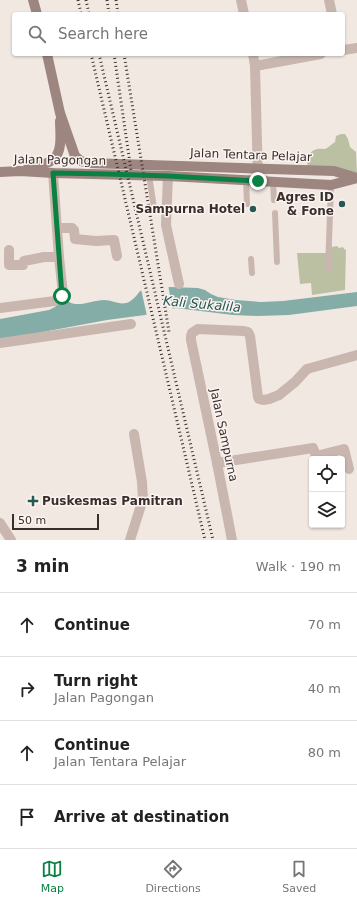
<!DOCTYPE html>
<html lang="en">
<head>
<meta charset="utf-8">
<style>
	body { margin:0; font-family:"DejaVu Sans",sans-serif; background:#f2f2f2; color:#222 }
	.controls { position:absolute; right:12px; bottom:12px; display:grid; overflow:hidden; border-radius:4px; box-shadow:0 1px 3px #0004 }
	.controls button { width:36px; height:36px; display:grid; place-items:center; padding:0; border:0; border-bottom:1px solid #e0e0e0; background:#fff; color:#222; font:20px sans-serif }
	.scale { position:absolute; left:12px; bottom:10px; width:87px; box-sizing:border-box; padding-left:4px; border:2px solid #392e2c; border-top:0; font-size:11px; line-height:14px; white-space:nowrap; color:#392e2c; -webkit-text-stroke:3px #faf3ef; paint-order:stroke }
	.stop { position:absolute; width:12px; height:12px; margin:-9px; border:3px solid #0b8043; border-radius:50%; background:#fff }
	.stop.end { background:#0b8043; border-color:#fff; box-shadow:0 1px 4px #0008 }
	.list { margin:0; padding:0; list-style:none }
	h2 { display:flex; justify-content:space-between; align-items:center; height:52px; margin:0; padding:0 16px; font-size:17px }
	h2 small { font-size:13px; font-weight:400; color:#767676 }
	.list li { display:grid; grid-template-columns:26px 1fr auto; gap:12px; align-items:center; box-sizing:border-box; height:64px; padding:0 16px; border-top:1px solid #e0e0e0 }
	.list b { display:block; font-size:15px; white-space:nowrap }
	.list p { margin:0; font-size:13px; white-space:nowrap; color:#767676 }
	.list em { font-size:13px; font-style:normal; color:#767676 }
	.icon { flex:none; width:22px; height:22px; fill:none; stroke:currentColor; stroke-width:2; stroke-linecap:round; stroke-linejoin:round }
	.map { position:relative; flex:none; width:357px; height:540px; overflow:hidden }
	.search { position:absolute; background:#fff; box-shadow:0 1px 3px #0004; left:12px; right:12px; top:12px; height:44px; display:flex; align-items:center; gap:10px; box-sizing:border-box; padding:0 14px; border-radius:4px; color:#767676; font-size:15px }
	.sheet { height:308px; background:#fff }
	nav { display:flex; justify-content:space-around; align-items:center; box-sizing:border-box; height:56px; border-top:1px solid #e0e0e0; background:#fff; font-size:11px; color:#767676 }
	nav a { display:grid; justify-items:center; gap:2px }
	nav .on { color:#0b8043 }
	.map>svg:first-child { display:block }
	.green { fill:#bbc0a3 }
	.water { fill:#84ada8 }
	.pier { fill:#f2e8e2 }
	.lines { fill:none; stroke-linecap:round; stroke-linejoin:round }
	.service { stroke:#c9b7af; stroke-width:6 }
	.minor { stroke:#c9b7af; stroke-width:10 }
	.tertiary { stroke:#c9b7af; stroke-width:10 }
	.secondary { stroke:#9d8680; stroke-width:10 }
	.rail { stroke:#392e2c; stroke-width:3; stroke-dasharray:1 3; stroke-linecap:butt }
	.route { stroke:#0b8043; stroke-width:5 }
	.poi-dot { fill:#255753; stroke:#faf3ef; stroke-width:1.5 }
	.labels { text-anchor:middle; dominant-baseline:central; stroke-width:3; stroke-linejoin:round; paint-order:stroke }
	.street-label { font-size:12px; fill:#392e2c; stroke:#faf3ef }
	.poi-label { font-size:12px; font-weight:bold; fill:#392e2c; stroke:#faf3ef; text-anchor:end }
	.water-label { font-size:13px; font-style:italic; fill:#255753; stroke:#faf3ef }
</style>
</head>
<body>
<div class="map">
<svg width="357" height="540" viewBox="0 0 357 540">
	<rect width="100%" height="100%" fill="#f2e8e2"/>
	<g class="green">
		<path d="M 341,134 L 345,134 L 348,139 L 350,147 L 356,152 L 357,174 L 308,166 C 305,159 309,151 317,149 C 320,148 324,150 327,148 C 330,146 332,144 335,142 L 336,136 Z"/>
		<path d="M 337,246 L 339,248 L 343,247 L 344,249 L 346,250 L 345,290 L 312,295 L 311,283 L 300,284 L 297,253 L 327,253 L 331,247 Z"/>
	</g>
	<path class="water" d="M 170,287 L 198,288 L 205,290 L 211,294 L 218,297 L 236,300 L 261,302 L 283,301 L 357,292 L 357,306 L 289,315 L 258,316 L 233,315 L 176,308 L 145,315 L 107,320 L 0,340 L 0,319 L 49,310 L 55,307 L 64,297 C 73,311 91,300 104,300 C 113,300 120,306 129,302 C 134,299 137,295 140,291 Z"/>
	<path class="pier" d="M 168,285 L 173,311 L 147,316 L 141,289 Z"/>
	<g class="lines">
		<g class="service">
			<path d="M 149,175 L 154,208"/>
			<path d="M 246,180 L 247,204"/>
			<path d="M 273,182 L 274,200"/>
			<path d="M 275,213 L 277,262"/>
			<path d="M 251,259 L 252,273"/>
			<path d="M 328,270 L 331,185"/>
		</g>
		<g class="minor">
			<path d="M 241,0 L 244,14"/>
			<path d="M 329,0 L 332,14"/>
			<path d="M 343,50 L 357,48"/>
			<path d="M 253,54 L 255,66 L 258,181"/>
			<path d="M 255,66 L 321,54"/>
			<path d="M 168,176 L 166,225 L 179,284"/>
			<path d="M 58,228 L 72,228 L 74,230 L 75,239 L 96,241 L 113,240 L 114,240 L 117,256"/>
			<path d="M 9,250 L 9,265 L 23,265 L 24,261 L 44,257 L 59,257"/>
			<path d="M 0,308 L 55,301 L 58,296 L 62,295 L 63,294 L 59,257 L 53,173"/>
			<path d="M 0,343 L 131,324"/>
			<path d="M 217,463 L 313,448 L 316,456 L 344,449 L 349,469"/>
			<path d="M 130,540 L 143,499 L 142,482 L 134,434"/>
			<path d="M 232,540 L 217,463 L 191,340 L 191,336 L 192,333 L 198,329 L 244,331 L 248,332 L 250,336 L 258,397 L 259,399 L 263,400 L 269,399 L 279,395 L 295,382 L 307,369 L 357,355"/>
		</g>
		<path class="tertiary" d="M 0,523 L 11,540"/>
		<g class="secondary">
			<path d="M 33,0 L 37,14"/>
			<path d="M 47,54 L 60,113 L 75,156 L 81,161 L 88,163 L 334,171 L 357,178"/>
			<path d="M 27,169 C 35,166 47,165 54,159 C 63,150 60,132 60,121"/>
			<path d="M 0,172 L 20,171 L 53,173 L 168,176 L 331,185 L 357,178"/>
		</g>
		<g class="rail">
			<path d="M 78,0 L 81,14"/>
			<path d="M 86,0 L 89,14"/>
			<path d="M 107,0 L 109,14"/>
			<path d="M 116,0 L 118,14"/>
			<path d="M 91,54 L 205,540"/>
			<path d="M 99,54 L 213,540"/>
			<path d="M 114,54 L 131,170"/>
			<path d="M 124,54 L 169,332"/>
		</g>
	</g>
	<g class="lines">
		<path class="route" d="M 62,296 L 53,173 L 106,174 L 168,176 L 258,181"/>
	</g>
	<g class="poi-dot">
		<circle cx="342" cy="204" r="4"/>
		<circle cx="253" cy="209" r="4"/>
		<path d="M31 495h4v4h4v4h-4v4h-4v-4h-4v-4h4z"/>
	</g>
	<g class="labels">
		<g class="street-label">
			<text transform="translate(251 155) rotate(2)">Jalan Tentara Pelajar</text>
			<text transform="translate(60 160) rotate(1)">Jalan Pagongan</text>
			<text transform="translate(224 435) rotate(78)">Jalan Sampurna</text>
		</g>
		<g class="poi-label">
			<text x="334" y="197">Agres ID<tspan x="334" dy="14">&amp; Fone</tspan></text>
			<text x="245" y="209">Sampurna Hotel</text>
			<text x="42" y="501" text-anchor="start">Puskesmas Pamitran</text>
		</g>
		<g class="water-label">
			<text transform="translate(202 304) rotate(5)">Kali Sukalila</text>
		</g>
	</g>
</svg>
<div class="controls">
<button><svg class="icon" aria-label="locate" viewBox="0 0 24 24"><circle cx="12" cy="12" r="6"/><path d="M12 2v4M12 18v4M2 12h4M18 12h4"/></svg></button>
<button><svg class="icon" aria-label="layers" viewBox="0 0 24 24"><path d="M12 4l9 5-9 5-9-5zM3 14l9 5 9-5"/></svg></button>
</div>
<div class="scale">50 m</div>
<div class="stop" style="left:62px;top:296px"></div>
<div class="stop end" style="left:258px;top:181px"></div>
<div class="search"><svg class="icon" aria-label="search" viewBox="0 0 24 24"><circle cx="10" cy="10" r="6"/><path d="M15 15l6 6"/></svg>Search here</div>
</div>
<section class="sheet">
<h2>3 min<small>Walk · 190 m</small></h2>
<ul class="list">
<li><svg class="icon" aria-label="ahead" viewBox="0 0 24 24"><path d="M12 20V5M6 11l6-6 6 6"/></svg><div><b>Continue</b></div><em>70 m</em></li>
<li><svg class="icon" aria-label="right" viewBox="0 0 24 24"><path d="M7 20v-9h11M14 6l5 5-5 5"/></svg><div><b>Turn right</b><p>Jalan Pagongan</p></div><em>40 m</em></li>
<li><svg class="icon" aria-label="ahead" viewBox="0 0 24 24"><path d="M12 20V5M6 11l6-6 6 6"/></svg><div><b>Continue</b><p>Jalan Tentara Pelajar</p></div><em>80 m</em></li>
<li><svg class="icon" aria-label="arrive" viewBox="0 0 24 24"><path d="M6 21V4h12l-3 4 3 4H6"/></svg><div><b>Arrive at destination</b></div></li>
</ul>
</section>
<nav>
<a class="on"><svg class="icon" aria-label="map" viewBox="0 0 24 24"><path d="M3 6l6-2 6 2 6-2v14l-6 2-6-2-6 2zM9 4v14M15 6v14"/></svg>Map</a>
<a><svg class="icon" aria-label="directions" viewBox="0 0 24 24"><path d="M12 3l9 9-9 9-9-9zM9 14v-3h6M13 9l2 2-2 2"/></svg>Directions</a>
<a><svg class="icon" aria-label="saved" viewBox="0 0 24 24"><path d="M7 4h10v16l-5-4-5 4z"/></svg>Saved</a>
</nav>
</body>
</html>
